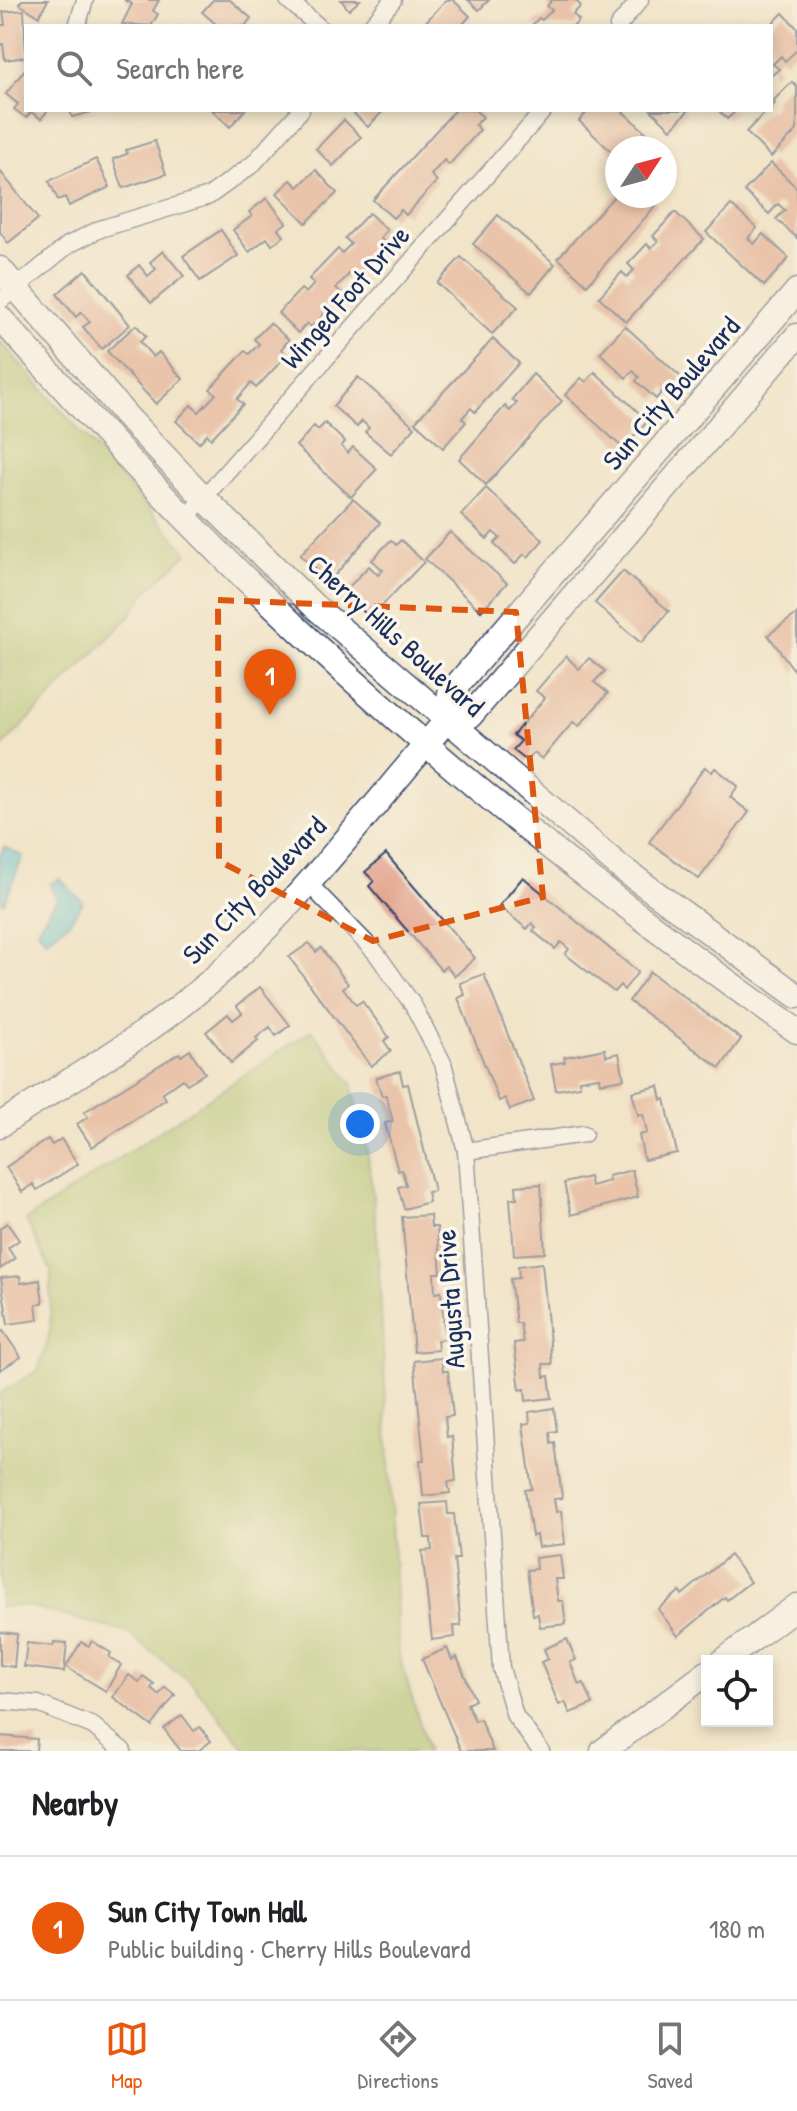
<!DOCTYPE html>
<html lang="en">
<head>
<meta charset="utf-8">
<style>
	body { margin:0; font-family:"Patrick Hand",sans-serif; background:#f6f6f6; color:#202124 }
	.controls { position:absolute; right:24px; bottom:24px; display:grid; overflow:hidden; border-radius:0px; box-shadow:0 4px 12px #0003 }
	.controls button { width:72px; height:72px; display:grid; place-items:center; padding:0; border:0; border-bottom:2px solid #e0e0e0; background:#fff; color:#202124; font:40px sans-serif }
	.compass { position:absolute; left:605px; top:136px; width:72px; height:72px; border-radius:50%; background:#fff; box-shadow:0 4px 12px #0003; rotate:54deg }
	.you { position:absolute; left:360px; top:1124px; width:28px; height:28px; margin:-20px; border:6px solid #fff; border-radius:50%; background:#1a73e8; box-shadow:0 0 0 12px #1a73e833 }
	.badge { display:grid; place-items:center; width:52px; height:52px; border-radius:50%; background:#ea580c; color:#fff; font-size:26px; font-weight:700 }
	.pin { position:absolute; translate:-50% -66px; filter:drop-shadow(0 2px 4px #0008) }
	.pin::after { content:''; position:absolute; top:42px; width:28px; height:24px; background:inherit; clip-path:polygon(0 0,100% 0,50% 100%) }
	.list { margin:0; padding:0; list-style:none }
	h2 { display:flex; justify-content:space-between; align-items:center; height:104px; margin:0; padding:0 32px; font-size:34px }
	h2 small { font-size:26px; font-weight:400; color:#757577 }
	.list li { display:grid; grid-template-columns:52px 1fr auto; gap:24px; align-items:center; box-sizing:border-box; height:144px; padding:0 32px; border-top:2px solid #e0e0e0 }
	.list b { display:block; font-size:30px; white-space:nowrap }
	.list p { margin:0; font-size:26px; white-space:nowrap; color:#757577 }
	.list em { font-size:26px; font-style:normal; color:#757577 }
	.icon { flex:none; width:44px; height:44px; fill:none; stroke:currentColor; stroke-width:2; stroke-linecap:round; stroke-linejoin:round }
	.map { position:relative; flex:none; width:797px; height:1751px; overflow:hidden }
	.search { position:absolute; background:#fff; box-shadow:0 4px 12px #0003; left:24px; right:24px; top:24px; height:88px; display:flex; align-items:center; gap:20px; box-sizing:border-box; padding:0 28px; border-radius:0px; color:#757577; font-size:30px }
	.sheet { height:248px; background:#fff }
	nav { display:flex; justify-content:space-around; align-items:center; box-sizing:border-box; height:112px; border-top:2px solid #e0e0e0; background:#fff; font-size:22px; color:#757577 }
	nav a { display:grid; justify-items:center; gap:4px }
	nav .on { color:#ea580c }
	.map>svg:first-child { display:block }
	.green { fill:#a6c168; stroke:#607863; stroke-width:2 }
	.water { fill:#5cc4d9; stroke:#3c7a9c; stroke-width:2 }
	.building { fill:#e19d86 }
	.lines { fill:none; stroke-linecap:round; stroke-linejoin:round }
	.street-casing { stroke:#3b4a6e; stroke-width:19 }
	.secondary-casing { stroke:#3b4a6e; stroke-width:27 }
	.street { stroke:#fff; stroke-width:16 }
	.secondary { stroke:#fff; stroke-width:24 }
	.marked { fill:none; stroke:#de5710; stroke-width:6; stroke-dasharray:16 10; stroke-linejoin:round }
	.labels { text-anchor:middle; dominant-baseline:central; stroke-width:7; stroke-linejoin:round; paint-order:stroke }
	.street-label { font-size:28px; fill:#1b2f5e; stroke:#fbf7ec }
</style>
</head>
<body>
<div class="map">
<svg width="797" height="1751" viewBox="0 0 797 1751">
	<rect width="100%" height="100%" fill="#fbf7ec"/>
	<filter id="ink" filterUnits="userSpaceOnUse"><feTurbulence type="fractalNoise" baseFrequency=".0125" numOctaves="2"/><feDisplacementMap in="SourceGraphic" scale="16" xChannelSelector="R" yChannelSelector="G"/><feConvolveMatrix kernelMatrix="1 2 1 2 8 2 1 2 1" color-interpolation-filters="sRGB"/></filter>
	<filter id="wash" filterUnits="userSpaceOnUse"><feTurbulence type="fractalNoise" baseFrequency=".006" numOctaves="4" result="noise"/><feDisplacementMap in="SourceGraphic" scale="32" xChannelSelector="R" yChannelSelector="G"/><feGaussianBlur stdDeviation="1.8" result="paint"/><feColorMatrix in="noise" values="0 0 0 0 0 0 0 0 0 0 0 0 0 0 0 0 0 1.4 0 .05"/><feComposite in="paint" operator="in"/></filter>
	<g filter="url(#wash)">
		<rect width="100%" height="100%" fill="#f1e4c8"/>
		<g class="green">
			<path d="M 0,341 L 188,553 L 147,591 L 129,617 L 0,749 Z"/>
			<path d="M 312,1030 L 352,1084 L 367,1148 L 377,1233 L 399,1655 L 428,1751 L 247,1751 L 193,1684 L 126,1632 L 26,1606 L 0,1607 L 0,1393 L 38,1370 L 50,1332 L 51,1271 L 26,1220 Z"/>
		</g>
		<g class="water">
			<path d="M 4,847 L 23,856 L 4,903 L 0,901 L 0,856 Z"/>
			<path d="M 60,879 L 83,902 L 69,922 L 46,940 L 37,929 L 57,899 L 50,884 Z"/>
		</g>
		<g id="blocks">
			<g class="building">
				<path d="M 22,0 L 48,0 L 39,16 L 19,4 Z"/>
				<path d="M 124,0 L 159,0 L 153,11 L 158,14 L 151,26 L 122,24 L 132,4 Z"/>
				<path d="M 213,0 L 230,0 L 251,18 L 245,26 L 218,26 L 202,12 Z"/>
				<path d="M 341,0 L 360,0 L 349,10 Z"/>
				<path d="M 446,0 L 453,0 L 470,16 L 463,24 L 465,26 L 422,26 Z"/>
				<path d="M 468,0 L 489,0 L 479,10 Z"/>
				<path d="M 552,0 L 575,0 L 581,6 L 573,14 L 579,20 L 574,26 L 531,26 L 539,18 L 542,20 L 552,10 L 547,6 Z"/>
				<path d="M 24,10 L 26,57 L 5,60 L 3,44 L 0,45 L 0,25 L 5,25 L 3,12 Z"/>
				<path d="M 783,13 L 797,28 L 797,50 L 785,61 L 781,56 L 773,64 L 779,69 L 771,76 L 771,25 Z"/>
				<path d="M 26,68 L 26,110 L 48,110 L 41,119 L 31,112 L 26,118 L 14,109 L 18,104 L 6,94 Z"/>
				<path d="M 792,82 L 797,87 L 797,130 L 771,157 L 746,132 L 767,110 L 771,110 L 775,103 L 773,101 Z"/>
				<path d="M 70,110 L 96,110 L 96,111 L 72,117 Z"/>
				<path d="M 212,110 L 245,110 L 230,127 Z"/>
				<path d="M 350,110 L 384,110 L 368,127 Z"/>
				<path d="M 455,110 L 475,110 L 483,117 L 475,125 L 480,130 L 449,165 L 444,160 L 431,175 L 437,181 L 406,215 L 401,210 L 393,218 L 373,200 Z"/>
				<path d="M 589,110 L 621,110 L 660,145 L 657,148 L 617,148 L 617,157 L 579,121 Z"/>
				<path d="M 651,110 L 689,110 L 671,129 Z"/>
				<path d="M 718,110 L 737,110 L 727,119 Z"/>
				<path d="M 344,120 L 361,137 L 333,166 L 316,149 Z"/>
				<path d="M 155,141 L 166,174 L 123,188 L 113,159 L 127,154 L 126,150 Z"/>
				<path d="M 96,159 L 110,187 L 69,206 L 65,197 L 58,200 L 49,181 Z"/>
				<path d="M 771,163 L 797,188 L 797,238 L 776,219 L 785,210 L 778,204 L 769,214 L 744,191 Z"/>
				<path d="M 316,170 L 337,193 L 306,223 L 277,193 L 291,180 L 298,187 Z"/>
				<path d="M 0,171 L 38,219 L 8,243 L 0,232 Z"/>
				<path d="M 617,193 L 617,196 L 651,196 L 657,204 L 587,285 L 558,258 Z"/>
				<path d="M 267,198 L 286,223 L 278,229 L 284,236 L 272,245 L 267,238 L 249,252 L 233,230 L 252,216 L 249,212 Z"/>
				<path d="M 731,205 L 757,228 L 748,238 L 754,244 L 763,234 L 789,258 L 764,286 L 706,232 Z"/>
				<path d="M 675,212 L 704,239 L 626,322 L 599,297 L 622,272 L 627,277 L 634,270 L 628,264 L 647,244 L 651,248 L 658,241 L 653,236 Z"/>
				<path d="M 369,213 L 387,230 L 380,238 L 387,244 L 354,278 L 349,274 L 336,288 L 343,294 L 311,327 L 307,323 L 298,333 L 278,313 L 301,289 L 306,293 L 314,284 L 309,279 L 338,249 L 342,253 L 351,244 L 345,238 Z"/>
				<path d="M 498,215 L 555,264 L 531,293 L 473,244 Z"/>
				<path d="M 221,230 L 238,256 L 200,281 L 183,256 Z"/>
				<path d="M 163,251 L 184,276 L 151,303 L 128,275 L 139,265 L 148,276 L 156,269 L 150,262 Z"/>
				<path d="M 461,257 L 518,307 L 492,334 L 437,283 Z"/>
				<path d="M 85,270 L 130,325 L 102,349 L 83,327 L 90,322 L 81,312 L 76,317 L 57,294 Z"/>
				<path d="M 270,323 L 289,340 L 281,349 L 287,355 L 256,388 L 251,383 L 237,399 L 243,404 L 211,439 L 207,434 L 199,443 L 176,421 L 191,405 L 199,412 L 216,394 L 210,389 L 245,351 L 249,354 L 259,344 L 254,339 Z"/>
				<path d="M 136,325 L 146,336 L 140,342 L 153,357 L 159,352 L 183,379 L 156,404 L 107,351 Z"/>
				<path d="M 625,326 L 682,378 L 670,392 L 665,388 L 656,399 L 636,381 L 639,377 L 633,371 L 626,378 L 600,353 Z"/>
				<path d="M 493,339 L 519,363 L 475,412 L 471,408 L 462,418 L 466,422 L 443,448 L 415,422 Z"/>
				<path d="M 595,372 L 648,421 L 623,448 L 565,395 L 581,378 L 586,382 Z"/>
				<path d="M 533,374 L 562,401 L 486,485 L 459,459 L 505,406 L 510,411 L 517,403 L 512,399 Z"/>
				<path d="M 358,377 L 415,427 L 391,454 L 365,432 L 369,428 L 362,421 L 357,427 L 333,406 Z"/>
				<path d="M 325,423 L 345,442 L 341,446 L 348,453 L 353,447 L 377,469 L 351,497 L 296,446 L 314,426 L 318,430 Z"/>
				<path d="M 486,488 L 543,540 L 528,557 L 524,554 L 515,564 L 494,544 L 500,538 L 493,532 L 487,539 L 461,515 Z"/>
				<path d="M 353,499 L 380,523 L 329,582 L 300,555 Z"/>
				<path d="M 450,532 L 507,583 L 481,611 L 425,559 Z"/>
				<path d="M 391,540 L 396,545 L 401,540 L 424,562 L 370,618 L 344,592 L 369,566 L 378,575 L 383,570 L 372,560 Z"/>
				<path d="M 623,571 L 669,611 L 641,643 L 595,603 Z"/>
				<path d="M 797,614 L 797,674 L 768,635 Z"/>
				<path d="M 566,656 L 579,669 L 589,658 L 605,671 L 594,682 L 608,693 L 579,726 L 573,722 L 542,759 L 534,753 L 527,761 L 513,750 L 521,741 L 513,735 L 545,698 L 536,691 Z"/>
				<path d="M 705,767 L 712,772 L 715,768 L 738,786 L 730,797 L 749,812 L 699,879 L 649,842 Z"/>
				<path d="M 386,854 L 475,958 L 455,976 L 446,966 L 441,970 L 369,886 L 374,881 L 365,872 Z"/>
				<path d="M 523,877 L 638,972 L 624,990 L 620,985 L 614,992 L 565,954 L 569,949 L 561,942 L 555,949 L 533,931 L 536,927 L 532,923 L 527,929 L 499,906 Z"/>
				<path d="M 309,943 L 316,952 L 321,948 L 348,984 L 343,988 L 356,1005 L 362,1001 L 389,1037 L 384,1041 L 391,1051 L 371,1066 L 289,957 Z"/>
				<path d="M 650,972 L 741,1039 L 720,1068 L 629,1001 Z"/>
				<path d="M 484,974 L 534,1101 L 510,1110 L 505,1098 L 499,1101 L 458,998 L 465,995 L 460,983 Z"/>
				<path d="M 260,987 L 290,1025 L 276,1036 L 270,1027 L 256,1038 L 258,1041 L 231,1063 L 206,1032 L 228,1014 L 233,1020 L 242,1013 L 237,1006 Z"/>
				<path d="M 605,1049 L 606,1056 L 619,1053 L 624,1079 L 600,1083 L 599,1077 L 579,1080 L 580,1086 L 556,1090 L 551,1064 L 565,1062 L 564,1057 Z"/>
				<path d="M 190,1050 L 205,1073 L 187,1084 L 183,1079 L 162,1093 L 166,1099 L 92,1147 L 77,1124 L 88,1117 L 84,1112 L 179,1053 L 181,1056 Z"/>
				<path d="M 400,1071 L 403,1085 L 408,1084 L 434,1191 L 427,1192 L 429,1202 L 404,1209 L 398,1187 L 406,1185 L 402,1170 L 398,1171 L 385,1123 L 393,1121 L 386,1095 L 382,1096 L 376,1078 Z"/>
				<path d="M 659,1086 L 662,1100 L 665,1099 L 677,1153 L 644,1160 L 639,1135 L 647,1133 L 643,1114 L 638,1115 L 632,1092 Z"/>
				<path d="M 48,1139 L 52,1145 L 61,1139 L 78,1164 L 37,1190 L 33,1184 L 22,1192 L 6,1167 Z"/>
				<path d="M 632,1170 L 638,1197 L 571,1215 L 564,1183 L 589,1177 L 591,1186 L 609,1181 L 608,1176 Z"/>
				<path d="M 541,1184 L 545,1253 L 514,1255 L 510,1198 L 517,1198 L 516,1186 Z"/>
				<path d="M 430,1215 L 431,1227 L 437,1227 L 441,1273 L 434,1273 L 435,1293 L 441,1292 L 445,1339 L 437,1340 L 438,1350 L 414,1352 L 402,1217 Z"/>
				<path d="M 7,1223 L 19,1240 L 8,1248 L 15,1259 L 0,1269 L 0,1228 Z"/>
				<path d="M 542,1263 L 552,1364 L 543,1364 L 544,1377 L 549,1376 L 552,1398 L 526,1401 L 525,1389 L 520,1390 L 514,1343 L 523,1342 L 520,1323 L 516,1323 L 510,1279 L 519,1278 L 518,1266 Z"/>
				<path d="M 20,1276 L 21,1283 L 40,1280 L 43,1303 L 36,1304 L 38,1320 L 8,1324 L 1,1278 Z"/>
				<path d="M 3,1331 L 21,1357 L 0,1370 L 0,1333 Z"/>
				<path d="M 441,1358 L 443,1371 L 448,1371 L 453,1416 L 445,1417 L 447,1437 L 452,1436 L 456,1481 L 448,1482 L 450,1493 L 423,1496 L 420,1460 L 424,1460 L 414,1361 Z"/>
				<path d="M 554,1408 L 557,1431 L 550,1432 L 551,1444 L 555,1443 L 562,1498 L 554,1499 L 556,1512 L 561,1511 L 565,1544 L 538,1547 L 536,1535 L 532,1536 L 525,1490 L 532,1489 L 523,1424 L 530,1423 L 529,1412 Z"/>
				<path d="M 447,1502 L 448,1514 L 454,1514 L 459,1559 L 454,1559 L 461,1626 L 454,1626 L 455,1637 L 432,1640 L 422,1551 L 432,1550 L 431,1538 L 425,1538 L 421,1504 Z"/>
				<path d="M 560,1555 L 563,1579 L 555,1579 L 558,1601 L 563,1601 L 566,1624 L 540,1627 L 538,1614 L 533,1615 L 527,1570 L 536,1569 L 535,1558 Z"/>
				<path d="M 730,1555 L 750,1582 L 727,1600 L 725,1597 L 678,1636 L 658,1609 L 680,1591 L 682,1595 Z"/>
				<path d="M 0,1632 L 17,1634 L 14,1667 L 0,1665 Z"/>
				<path d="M 567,1639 L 576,1660 L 570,1662 L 579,1685 L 584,1683 L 593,1704 L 570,1713 L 565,1702 L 559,1705 L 541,1662 L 548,1659 L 544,1649 Z"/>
				<path d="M 92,1641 L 111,1653 L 109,1657 L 121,1665 L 106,1691 L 66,1667 L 81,1642 L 89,1646 Z"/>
				<path d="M 54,1642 L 67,1643 L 64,1672 L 24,1667 L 27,1643 L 53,1646 Z"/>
				<path d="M 447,1648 L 452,1660 L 457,1657 L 475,1700 L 467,1704 L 475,1721 L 480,1719 L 493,1751 L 461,1751 L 422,1659 Z"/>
				<path d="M 129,1675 L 139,1682 L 143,1676 L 154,1684 L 151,1688 L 159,1695 L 165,1687 L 175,1695 L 152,1726 L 113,1697 Z"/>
				<path d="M 182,1715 L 194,1731 L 200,1727 L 211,1741 L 198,1751 L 181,1751 L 164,1729 Z"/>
				<path d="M 0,1736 L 37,1739 L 36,1751 L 0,1751 Z"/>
			</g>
		</g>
	</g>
	<g filter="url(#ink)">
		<use href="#blocks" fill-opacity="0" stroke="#3b4a6e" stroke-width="2"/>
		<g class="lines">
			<g class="street-casing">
				<g id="street">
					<path d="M 288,0 L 318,26"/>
					<path d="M 77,26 L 85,0"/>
					<path d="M 371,26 L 393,0"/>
					<path d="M 618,26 L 640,0"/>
					<path d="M 0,301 L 68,245 L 100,229 L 209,196 L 253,164 L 301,110"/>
					<path d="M 185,519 L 544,110"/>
					<path d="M 308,883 L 376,953 L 413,1005 L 443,1063 L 466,1151 L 501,1668 L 515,1716 L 541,1751"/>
					<path d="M 466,1151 L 584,1134"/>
					<path d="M 0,1701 L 38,1704 L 93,1726 L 123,1751"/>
				</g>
			</g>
			<g class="secondary-casing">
				<g id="secondary">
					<path d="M 0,269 L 128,418 L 204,498 L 314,606 L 620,867 L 797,996"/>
					<path d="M 0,318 C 61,385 121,453 185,518 C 329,666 485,801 650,924 C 699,961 747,997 797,1031"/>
					<path d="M 446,721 L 470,716 L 797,336"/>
					<path d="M 0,1125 C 69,1080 143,1039 206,985 C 296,908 368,811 446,721 L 450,693 L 797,291"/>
					<path d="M 723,1661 L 797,1606"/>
					<path d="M 603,1751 L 707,1673"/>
				</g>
			</g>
			<use href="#street" class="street"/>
			<use href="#secondary" class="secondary"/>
		</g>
	</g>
	<path d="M0 0H797V1751H0ZM 218,600 L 516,612 L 543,897 L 373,941 L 219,861 Z" fill="#f1e4c8" fill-opacity=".55" fill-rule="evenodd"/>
	<path class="marked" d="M 218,600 L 516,612 L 543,897 L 373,941 L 219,861 Z"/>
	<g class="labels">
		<g class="street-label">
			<text transform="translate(345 297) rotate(-49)">Winged Foot Drive</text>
			<text transform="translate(671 393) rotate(-49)">Sun City Boulevard</text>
			<text transform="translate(396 635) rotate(42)">Cherry Hills Boulevard</text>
			<text transform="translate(254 890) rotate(-46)">Sun City Boulevard</text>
			<text transform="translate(450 1299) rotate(-94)">Augusta Drive</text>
		</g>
	</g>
</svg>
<div class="controls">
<button><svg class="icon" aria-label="locate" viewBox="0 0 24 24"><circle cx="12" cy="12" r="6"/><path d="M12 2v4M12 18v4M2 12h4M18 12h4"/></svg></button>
</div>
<svg class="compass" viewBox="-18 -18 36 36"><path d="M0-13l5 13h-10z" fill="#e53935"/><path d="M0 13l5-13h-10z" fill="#757577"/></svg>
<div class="you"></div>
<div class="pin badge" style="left:270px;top:715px">1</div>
<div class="search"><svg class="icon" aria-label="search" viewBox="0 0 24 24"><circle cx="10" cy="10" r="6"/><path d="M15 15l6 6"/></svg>Search here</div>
</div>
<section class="sheet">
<h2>Nearby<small></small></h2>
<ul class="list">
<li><span class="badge">1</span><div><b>Sun City Town Hall</b><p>Public building · Cherry Hills Boulevard</p></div><em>180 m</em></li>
</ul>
</section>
<nav>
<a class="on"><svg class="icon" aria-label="map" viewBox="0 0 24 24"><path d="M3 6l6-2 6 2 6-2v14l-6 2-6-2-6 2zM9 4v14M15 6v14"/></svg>Map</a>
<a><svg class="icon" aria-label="directions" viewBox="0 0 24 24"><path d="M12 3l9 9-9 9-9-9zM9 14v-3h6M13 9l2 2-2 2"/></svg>Directions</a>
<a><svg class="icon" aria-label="saved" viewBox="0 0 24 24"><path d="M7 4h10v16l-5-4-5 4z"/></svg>Saved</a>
</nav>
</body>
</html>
